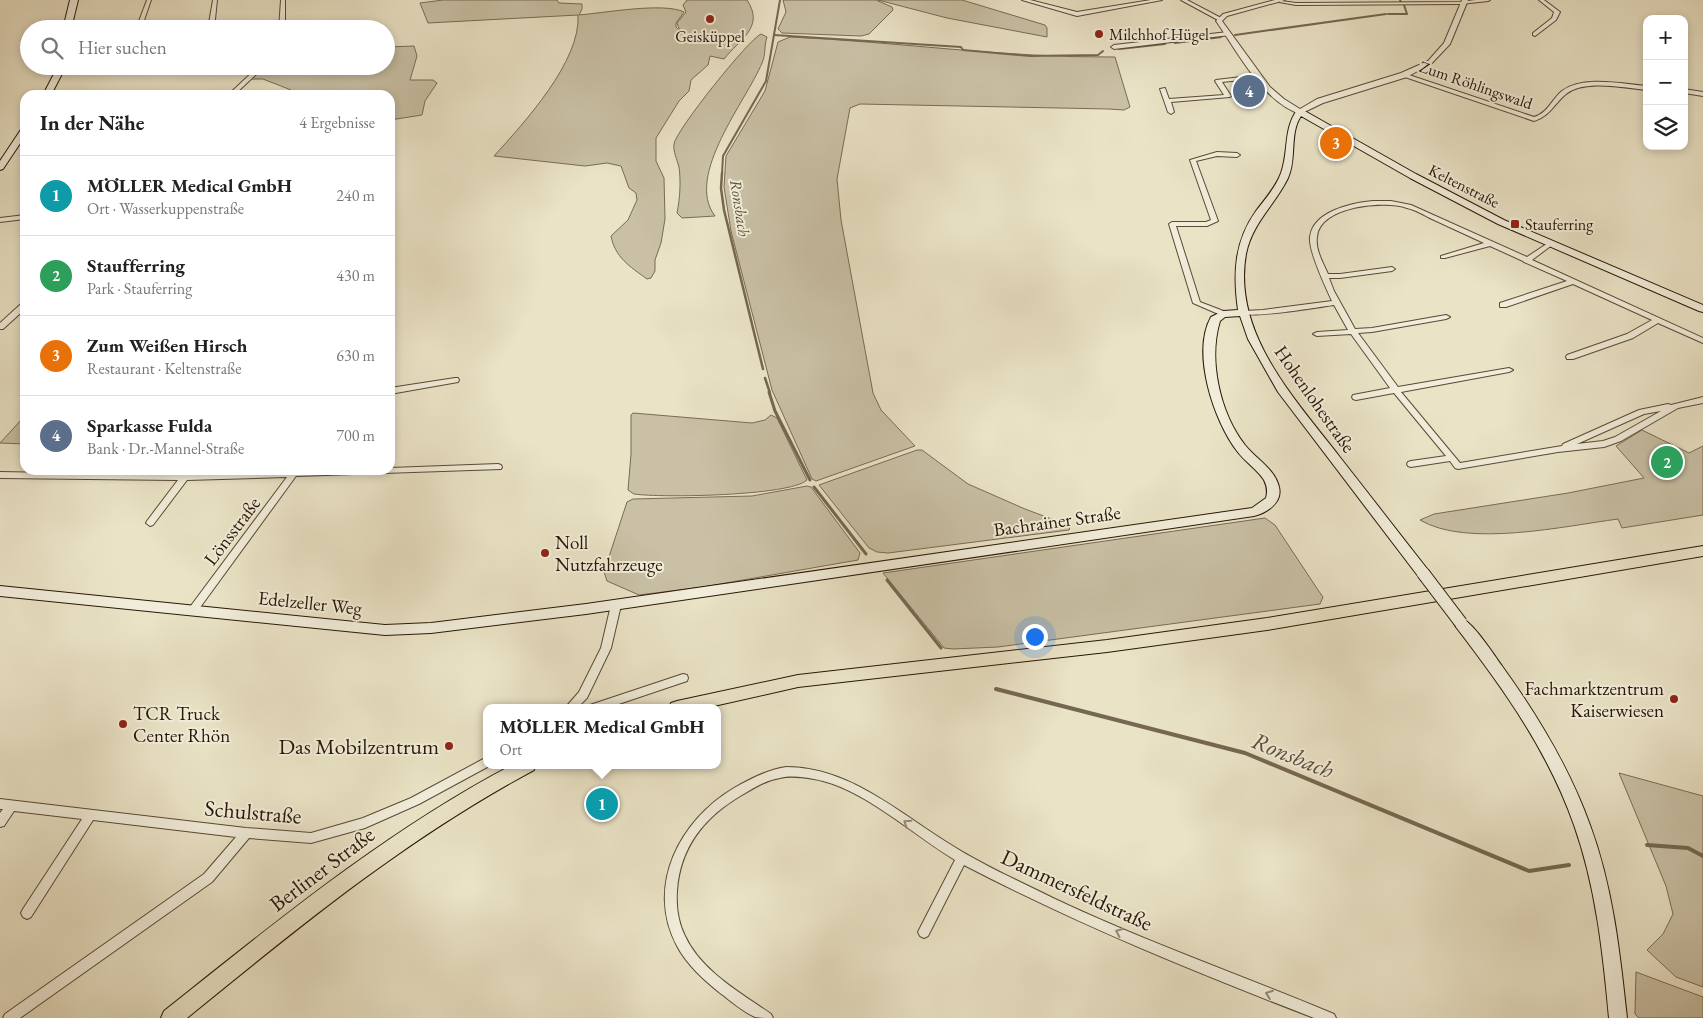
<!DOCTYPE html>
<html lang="de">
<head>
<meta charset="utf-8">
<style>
	body { margin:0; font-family:"EB Garamond",serif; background:#f2f2f2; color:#222 }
	.controls { position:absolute; right:15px; top:15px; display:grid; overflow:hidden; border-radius:10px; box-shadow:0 2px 8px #0003 }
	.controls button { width:45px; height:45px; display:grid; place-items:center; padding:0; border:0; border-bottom:1px solid #e0e0e0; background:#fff; color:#222; font:25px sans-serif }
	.you { position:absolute; left:1034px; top:636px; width:18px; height:18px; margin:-12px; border:4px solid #fff; border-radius:50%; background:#1a73e8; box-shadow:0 0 0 8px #1a73e833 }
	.badge { display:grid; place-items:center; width:32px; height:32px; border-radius:50%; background:#2563eb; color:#fff; font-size:16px; font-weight:700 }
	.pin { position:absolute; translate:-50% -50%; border:2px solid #fff; box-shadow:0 1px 5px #0006 }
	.popup { position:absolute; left:483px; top:704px; width:238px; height:65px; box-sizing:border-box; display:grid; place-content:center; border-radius:10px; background:#fff; filter:drop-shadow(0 1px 4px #0005); font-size:16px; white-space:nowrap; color:#767676 }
	.popup b { font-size:19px; color:#222 }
	.popup::after { content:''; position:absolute; left:50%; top:100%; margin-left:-10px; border:10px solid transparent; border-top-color:#fff }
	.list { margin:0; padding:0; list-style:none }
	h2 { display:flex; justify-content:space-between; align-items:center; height:65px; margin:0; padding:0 20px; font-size:21px }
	h2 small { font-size:16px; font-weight:400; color:#767676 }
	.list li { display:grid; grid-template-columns:32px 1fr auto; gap:15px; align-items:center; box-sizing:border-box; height:80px; padding:0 20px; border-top:1px solid #e0e0e0 }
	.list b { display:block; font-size:19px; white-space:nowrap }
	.list p { margin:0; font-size:16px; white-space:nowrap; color:#767676 }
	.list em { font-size:16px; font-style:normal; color:#767676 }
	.icon { flex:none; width:28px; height:28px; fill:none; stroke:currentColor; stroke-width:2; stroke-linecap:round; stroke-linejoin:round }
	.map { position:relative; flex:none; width:1703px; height:1018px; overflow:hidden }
	.search { position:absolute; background:#fff; box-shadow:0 2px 8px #0003; left:20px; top:20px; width:375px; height:55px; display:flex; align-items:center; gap:12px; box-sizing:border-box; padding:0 18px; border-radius:28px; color:#767676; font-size:19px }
	.panel { position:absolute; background:#fff; box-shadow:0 2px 8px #0003; left:20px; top:90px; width:375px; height:385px; border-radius:15px }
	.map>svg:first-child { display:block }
	.green { fill:#c9c0a5; stroke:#796b55 }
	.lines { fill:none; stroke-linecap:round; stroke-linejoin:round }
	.stream-far3 { stroke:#756751; stroke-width:2 }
	.stream-far2 { stroke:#756751; stroke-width:2.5 }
	.stream-far1 { stroke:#756751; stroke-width:3 }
	.stream { stroke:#756751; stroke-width:4 }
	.minor-casing { stroke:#594935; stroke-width:2 }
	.tertiary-casing { stroke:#594935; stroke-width:2 }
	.secondary-casing { stroke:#291605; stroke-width:2 }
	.trunk-casing { stroke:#291605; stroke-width:2 }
	.minor { fill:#f1edda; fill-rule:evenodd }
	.tertiary { fill:#f1edda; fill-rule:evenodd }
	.secondary { fill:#f1edda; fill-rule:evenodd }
	.trunk { fill:#eae3c6; fill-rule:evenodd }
	.secondary-bridge-casing { stroke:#291605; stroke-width:14; stroke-linecap:butt }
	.secondary-bridge { stroke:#f1edda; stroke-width:12 }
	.oneway { stroke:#978c7a }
	.poi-dot { fill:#8f2418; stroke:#f1edda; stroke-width:2 }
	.labels { text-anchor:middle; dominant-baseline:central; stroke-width:4; stroke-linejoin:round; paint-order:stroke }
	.far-poi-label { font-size:16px; fill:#291605; stroke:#f1edda; text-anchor:start }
	.far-street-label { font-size:16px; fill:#291605; stroke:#f1edda }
	.far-water-label { font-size:16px; font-style:italic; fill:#5c4c38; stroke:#f1edda }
	.street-label { font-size:19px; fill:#291605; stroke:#f1edda }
	.poi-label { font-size:19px; fill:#291605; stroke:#f1edda; text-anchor:start }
	.near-poi-label { font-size:22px; fill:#291605; stroke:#f1edda; text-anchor:end }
	.near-street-label { font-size:22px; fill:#291605; stroke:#f1edda }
	.near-water-label { font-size:24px; font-style:italic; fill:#5c4c38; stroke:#f1edda }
</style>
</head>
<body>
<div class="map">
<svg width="1703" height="1018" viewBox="0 0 1703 1018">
	<rect width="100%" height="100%" fill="#eae3c6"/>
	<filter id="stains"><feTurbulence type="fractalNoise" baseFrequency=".004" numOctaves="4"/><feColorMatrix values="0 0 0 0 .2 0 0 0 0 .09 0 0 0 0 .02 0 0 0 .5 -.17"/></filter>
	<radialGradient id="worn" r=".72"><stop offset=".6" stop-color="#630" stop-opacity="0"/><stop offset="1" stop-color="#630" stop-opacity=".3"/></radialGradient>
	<g class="green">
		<path d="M 443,0 L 557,0 L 559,3 L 582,4 L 582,9 L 579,15 C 603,13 664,2 684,12 L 676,23 L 676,27 L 680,31 L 677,23 L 686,12 L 683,5 L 687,0 L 747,0 C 765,27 740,39 724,59 L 710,56 L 708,65 L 691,80 L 689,91 L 679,101 L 656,138 L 656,161 L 664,178 L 665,219 L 661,243 L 655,260 L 655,271 L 651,278 L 647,279 C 629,266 615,257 611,236 L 628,220 L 637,200 L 636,193 L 629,188 L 621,166 L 607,163 L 585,166 L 494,156 C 524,123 581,61 578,15 L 428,23 L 420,3 Z"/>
		<path d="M 783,0 L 876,0 L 892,7 L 893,10 L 869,34 L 861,36 L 782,33 L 778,29 L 786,12 Z"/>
		<path d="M 878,0 L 962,0 L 1045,25 L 1047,28 L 1047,37 L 947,18 Z"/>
		<path d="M 761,34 L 767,37 C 764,45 766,55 762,63 C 747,100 684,176 715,216 L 682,218 L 677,213 C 680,198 681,182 679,167 C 677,159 673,152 674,144 C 676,130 749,39 761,34 Z"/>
		<path d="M 790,37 C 899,42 1006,58 1115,57 L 1130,107 L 1124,110 L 1109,109 L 860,104 L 850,108 L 837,179 L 841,220 L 873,393 L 881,410 L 915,446 L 816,481 L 812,479 L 772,390 L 731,231 L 724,187 L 726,156 L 765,91 L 778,42 Z"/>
		<path d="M 414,46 L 417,56 L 410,80 L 433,80 L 437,83 L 425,101 L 422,115 L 390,120 L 390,95 L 291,95 L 291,90 L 263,79 L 249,79 L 262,66 L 386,66 L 386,47 Z"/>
		<path d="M 633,413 L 752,423 L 765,420 L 771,415 L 777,418 L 807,480 C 790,496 661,498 634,494 L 628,490 L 631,454 L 631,415 Z"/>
		<path d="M 22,419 L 25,419 L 25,444 L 0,443 Z"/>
		<path d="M 1642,430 L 1689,453 L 1703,446 L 1703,515 L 1622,528 L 1618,519 C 1565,526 1467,548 1420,520 L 1434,514 L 1568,493 L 1644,478 L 1616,446 Z"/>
		<path d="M 917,450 L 922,450 L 968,484 L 1025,509 L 1065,524 L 1070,527 L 1069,530 L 888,553 L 877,552 L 869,548 L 819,485 Z"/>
		<path d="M 807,486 L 811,487 L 860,553 L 858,560 L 703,587 L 639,595 L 607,581 L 604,572 L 627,502 L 633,499 L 752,496 Z"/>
		<path d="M 1265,518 L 1275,525 L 1318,590 L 1323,597 L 1320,604 L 998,647 L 953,649 L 944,648 L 883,573 Z"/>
		<path d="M 1619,773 L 1703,796 L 1703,987 L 1676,977 L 1647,950 L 1663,934 L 1673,914 L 1666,886 Z"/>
		<path d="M 1636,972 L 1703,997 L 1703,1018 L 1639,1018 L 1635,1014 Z"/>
	</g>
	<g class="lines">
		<g class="stream-far3">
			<path d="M 1400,0 L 1401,2"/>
			<path d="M 1388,14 L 1407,14 L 1404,5"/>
			<path d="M 774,35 L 961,47 L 963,50 L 1030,56 L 1098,55 L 1103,51"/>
			<path d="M 1235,35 L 1386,14"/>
			<path d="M 1175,43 L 1221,37"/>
			<path d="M 1119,49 L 1165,44"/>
			<path d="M 722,174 L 723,156 L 766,81 L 780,0"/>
		</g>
		<g class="stream-far2">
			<path d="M 722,173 L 721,188 L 724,210 L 763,369"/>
			<path d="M 765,378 L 770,393"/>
		</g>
		<g class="stream-far1">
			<path d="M 769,392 L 775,411 L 810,480"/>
			<path d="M 814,487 L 866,554"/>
			<path d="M 887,580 L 941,648"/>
		</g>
		<g class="stream">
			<path d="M 996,689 L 1245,753 L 1529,871 L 1569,865"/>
			<path d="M 1647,845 L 1688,848 L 1703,856"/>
		</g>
		<g class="minor-casing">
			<g id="minor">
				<path d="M 147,0 L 151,0 L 141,29 L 136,29 Z"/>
				<path d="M 213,0 L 217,0 L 214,29 L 208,29 Z"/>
				<path d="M 281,0 L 285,0 L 285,29 L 279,29 Z"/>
				<path d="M 1022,0 L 1030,0 L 1077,12 L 1151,0 L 1162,0 L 1077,16 Z"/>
				<path d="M 1181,0 L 1187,0 L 1223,19 L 1218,20 Z"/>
				<path d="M 1475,0 L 1490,0 L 1488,1 L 1461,4 L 1296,5 L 1279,2 L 1281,1 L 1296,3 L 1461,2 Z"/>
				<path d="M 1539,0 L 1544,0 L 1560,12 L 1556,20 L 1535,36 L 1533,35 L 1533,33 L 1552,18 L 1554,12 Z"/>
				<path d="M 1228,32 L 1230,33 L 1230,35 L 1114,49 L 1111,47 L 1114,45 Z"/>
				<path d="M 259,66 L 265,66 L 234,95 L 228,95 Z"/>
				<path d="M 1402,74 L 1406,74 L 1534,117 C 1548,113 1552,99 1562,91 C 1582,75 1624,84 1647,86 L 1647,90 C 1625,88 1584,79 1566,94 C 1554,104 1550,116 1534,121 L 1402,76 Z"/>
				<path d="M 1258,75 L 1261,77 L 1260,78 L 1222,82 L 1231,96 L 1230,97 L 1171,102 L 1174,112 L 1171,114 L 1168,112 L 1160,89 L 1165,88 L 1169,99 L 1224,95 L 1215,81 L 1216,80 Z"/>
				<path d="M 1684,89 L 1703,92 L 1703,96 L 1684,93 Z"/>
				<path d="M 1217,152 L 1237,153 L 1240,155 L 1237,157 L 1217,156 L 1196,161 L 1218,221 L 1207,226 L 1176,226 L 1200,302 L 1226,312 L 1226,316 L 1223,316 L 1193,303 L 1169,224 L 1172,222 L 1206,222 L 1211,220 L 1190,160 Z"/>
				<path d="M 1373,201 L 1391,201 L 1411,205 L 1527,257 L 1548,243 L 1552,243 L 1552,245 L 1532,260 L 1703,338 L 1703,343 L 1658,323 L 1633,338 L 1573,359 L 1567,359 L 1566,357 L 1567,355 L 1627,334 L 1652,320 L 1573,284 L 1506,307 L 1500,307 L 1500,303 L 1567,281 L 1524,262 L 1523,261 L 1490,246 L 1445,258 L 1441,258 L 1441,256 L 1484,243 C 1467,235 1449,227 1432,219 C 1424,215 1416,210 1407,208 C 1385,200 1319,206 1317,237 C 1315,249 1323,263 1328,274 L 1340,274 L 1392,267 L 1395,269 L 1392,271 L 1340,278 L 1329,278 L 1334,291 L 1355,329 L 1372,328 L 1446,315 L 1450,317 L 1446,319 L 1372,332 L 1358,333 L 1398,387 L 1509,368 L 1513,370 L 1509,372 L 1401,392 L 1460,463 L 1562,446 L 1563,444 L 1639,410 L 1668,404 L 1671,405 L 1703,397 L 1703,403 L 1678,408 L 1621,441 L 1604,447 L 1558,452 L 1458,469 L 1455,468 L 1450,461 L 1411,467 L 1408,466 L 1407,464 L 1408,462 L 1411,461 L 1446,456 L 1394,393 L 1356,400 L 1353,399 L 1352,397 L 1353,395 L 1390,388 L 1351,334 L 1317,336 L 1313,334 L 1317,332 L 1348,330 L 1334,305 C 1319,307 1250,319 1240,313 L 1244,311 L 1263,310 L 1332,301 C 1326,288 1308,250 1310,237 C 1313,211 1352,203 1373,201 ZM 1661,411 L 1615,437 L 1603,441 L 1577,444 L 1644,414 Z"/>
				<path d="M 25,215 L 25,219 L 0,222 L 0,218 Z"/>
				<path d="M 22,303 L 25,303 L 25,309 L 3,329 L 0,329 L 0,323 Z"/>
				<path d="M 455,378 L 458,378 L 459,380 L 458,382 L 390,394 L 390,388 Z"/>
				<path d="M 498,464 L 501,465 L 502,467 L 501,469 L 296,476 L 196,613 L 190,613 L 188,610 L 190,607 L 287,477 L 187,480 L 153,525 L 150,526 L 146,523 L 147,521 L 178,480 L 0,478 L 0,472 L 159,475 L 294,470 L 390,470 L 390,468 Z"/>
				<path d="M 616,601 L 619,602 L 621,605 L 611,648 L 587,698 L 577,708 L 565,708 L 579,692 L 601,648 L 611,605 L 613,602 Z"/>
				<path d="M 683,674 L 687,675 L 688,678 L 687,681 L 607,708 L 589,708 L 590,705 Z"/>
				<path d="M 487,757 L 487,765 L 491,765 L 419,804 L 365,828 L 311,843 L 249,838 L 212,882 L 20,1018 L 3,1018 L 5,1014 L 204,874 L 236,837 L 93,820 L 31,917 L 27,919 L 23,917 L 21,913 L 23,909 L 82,819 L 14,811 L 4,826 L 0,827 L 0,813 L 3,809 L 0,809 L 0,799 L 246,828 L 311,833 L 363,818 L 411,798 Z"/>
				<path d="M 786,767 C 849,767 898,812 948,843 C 982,865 1019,881 1055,899 C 1146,942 1241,975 1334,1014 L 1336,1018 L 1314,1018 C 1195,972 1077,924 964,865 L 928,936 L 924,938 L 920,936 L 918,932 L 920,928 L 955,860 C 913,835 862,787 814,779 C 803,777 791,775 780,778 C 766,780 754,788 742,795 C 704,817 680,847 677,891 C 676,906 678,922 685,936 C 701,971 741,993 771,1014 L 773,1018 C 768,1018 760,1018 755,1017 C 743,1012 731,1001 720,993 C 704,980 687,965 677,946 C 645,886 680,820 734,788 C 750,779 767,770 786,767 Z"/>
			</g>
		</g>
		<g class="tertiary-casing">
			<path id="tertiary" d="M 1275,0 L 1285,0 L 1227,16 L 1222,21 L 1270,87 L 1284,99 L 1300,109 L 1317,99 L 1401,73 L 1428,61 L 1444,43 L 1462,0 L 1468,0 L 1450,44 L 1432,63 L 1407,77 L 1323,103 L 1300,114 C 1262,101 1238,52 1216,21 L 1223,14 Z"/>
		</g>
		<g class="secondary-casing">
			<g id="secondary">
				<path d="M 70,0 L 78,0 L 71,29 L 63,29 Z"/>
				<path d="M 58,66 L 66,66 L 51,95 L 43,95 Z"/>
				<path d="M 1297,110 L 1303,110 L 1416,174 L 1504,220 L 1703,305 L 1703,312 L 1699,311 L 1498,224 L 1410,178 L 1301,116 C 1289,134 1297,159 1288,178 C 1275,205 1252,223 1246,254 C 1232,333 1295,399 1339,456 C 1369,494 1398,532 1428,570 L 1430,573 L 1428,576 L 1418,576 L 1278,392 L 1248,339 L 1240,316 L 1225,317 L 1220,321 C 1208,360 1220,413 1245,445 C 1256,459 1275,469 1279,487 C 1283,503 1266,513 1254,516 L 586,614 L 431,633 L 385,635 L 0,596 L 0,586 L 385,625 L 431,623 L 586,604 L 1252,508 L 1266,498 C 1268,491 1267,486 1264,480 C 1257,469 1245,462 1237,451 C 1214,421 1191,353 1211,317 L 1223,311 L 1238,310 C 1233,274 1234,242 1256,211 C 1265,199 1276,187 1281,173 C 1289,151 1283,130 1297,110 Z"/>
				<path d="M 25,127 L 25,136 L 3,169 L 0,170 L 0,161 L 22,128 Z"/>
				<path d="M 1461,618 C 1473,622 1494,655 1502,666 C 1538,716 1569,767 1590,825 C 1613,887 1620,953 1627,1018 L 1609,1018 C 1603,953 1596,887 1574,825 C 1548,751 1503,688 1456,627 L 1454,623 L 1456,619 Z"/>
			</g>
		</g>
		<g class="trunk-casing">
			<g id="trunk">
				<path d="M 1703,546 L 1703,556 L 1267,630 L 1107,652 L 798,687 L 705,708 L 669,708 L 671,703 L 677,701 L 798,675 L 1107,640 L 1267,618 Z"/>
				<path d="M 512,765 L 536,765 L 534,770 C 404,840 300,926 187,1018 L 161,1018 L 164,1011 C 276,922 385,832 512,765 Z"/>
			</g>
		</g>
		<use href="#minor" class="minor"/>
		<use href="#tertiary" class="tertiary"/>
		<use href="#secondary" class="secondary"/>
		<use href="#trunk" class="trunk"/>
		<g class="secondary-bridge-casing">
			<path id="secondary-bridge" d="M 1423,573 L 1461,623"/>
		</g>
		<use href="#secondary-bridge" class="secondary-bridge"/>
	</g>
	<defs><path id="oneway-chevron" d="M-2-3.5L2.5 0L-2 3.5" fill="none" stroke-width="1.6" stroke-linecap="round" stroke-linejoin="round" transform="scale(1.25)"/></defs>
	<g class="oneway">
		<use href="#oneway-chevron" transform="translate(907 823) rotate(-147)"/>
		<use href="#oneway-chevron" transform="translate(1119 932) rotate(-156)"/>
		<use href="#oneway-chevron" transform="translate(1269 994) rotate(-159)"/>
	</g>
	<g class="poi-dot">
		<circle cx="710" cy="19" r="5"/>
		<circle cx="1099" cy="34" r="5"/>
		<rect x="1510" y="219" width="10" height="10" rx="2.5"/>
		<circle cx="545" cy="553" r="5"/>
		<circle cx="1674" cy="699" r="5"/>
		<circle cx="123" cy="724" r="5"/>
		<circle cx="449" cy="746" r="5"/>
	</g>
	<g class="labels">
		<g class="far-poi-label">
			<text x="1109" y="34">Milchhof Hügel</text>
			<text x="710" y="36" text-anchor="middle">Geisküppel</text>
			<text x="1525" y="224">Stauferring</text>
		</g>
		<g class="far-street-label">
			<text transform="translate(1476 85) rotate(19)">Zum Röhlingswald</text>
			<text transform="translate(1464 186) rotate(27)">Keltenstraße</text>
		</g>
		<g class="far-water-label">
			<text transform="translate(740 208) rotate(81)">Ronsbach</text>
		</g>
		<g class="street-label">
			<text transform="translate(1315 399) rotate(55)">Hohenlohestraße</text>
			<text transform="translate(1057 521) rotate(-8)">Bachrainer Straße</text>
			<text transform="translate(232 531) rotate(-53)">Lönsstraße</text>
			<text transform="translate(310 603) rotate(6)">Edelzeller Weg</text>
		</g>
		<g class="poi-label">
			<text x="555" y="542">Noll<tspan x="555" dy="22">Nutzfahrzeuge</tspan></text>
			<text x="1664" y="688" text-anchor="end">Fachmarktzentrum<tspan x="1664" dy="22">Kaiserwiesen</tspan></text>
			<text x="133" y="713">TCR Truck<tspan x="133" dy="22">Center Rhön</tspan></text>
		</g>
		<g class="near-poi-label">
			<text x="439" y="746">Das Mobilzentrum</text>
		</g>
		<g class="near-street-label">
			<text transform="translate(253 812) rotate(5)">Schulstraße</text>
			<text transform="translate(322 869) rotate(-37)">Berliner Straße</text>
			<text transform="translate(1077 890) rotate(25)">Dammersfeldstraße</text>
		</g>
		<g class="near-water-label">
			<text transform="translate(1293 755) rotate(22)">Ronsbach</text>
		</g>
	</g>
	<rect width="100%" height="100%" filter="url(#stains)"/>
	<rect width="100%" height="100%" fill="url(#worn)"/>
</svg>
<div class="controls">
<button>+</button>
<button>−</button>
<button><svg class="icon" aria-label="layers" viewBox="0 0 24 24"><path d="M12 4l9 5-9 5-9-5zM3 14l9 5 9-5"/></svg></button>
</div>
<div class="you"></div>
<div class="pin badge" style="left:602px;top:804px;background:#0f9aa8">1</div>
<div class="popup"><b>MÖLLER Medical GmbH</b>Ort</div>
<div class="pin badge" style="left:1667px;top:462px;background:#2e9e5b">2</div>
<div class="pin badge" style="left:1336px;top:143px;background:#e8710a">3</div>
<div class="pin badge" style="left:1249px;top:91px;background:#5c6f8a">4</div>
<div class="search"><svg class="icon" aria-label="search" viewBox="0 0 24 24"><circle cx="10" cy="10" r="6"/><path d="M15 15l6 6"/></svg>Hier suchen</div>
<section class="panel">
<h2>In der Nähe<small>4 Ergebnisse</small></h2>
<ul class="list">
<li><span class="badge" style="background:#0f9aa8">1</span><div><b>MÖLLER Medical GmbH</b><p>Ort · Wasserkuppenstraße</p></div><em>240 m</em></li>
<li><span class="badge" style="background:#2e9e5b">2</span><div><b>Staufferring</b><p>Park · Stauferring</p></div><em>430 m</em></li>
<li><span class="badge" style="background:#e8710a">3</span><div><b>Zum Weißen Hirsch</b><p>Restaurant · Keltenstraße</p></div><em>630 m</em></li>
<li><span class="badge" style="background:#5c6f8a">4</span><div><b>Sparkasse Fulda</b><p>Bank · Dr.-Mannel-Straße</p></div><em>700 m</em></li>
</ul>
</section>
</div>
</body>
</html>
